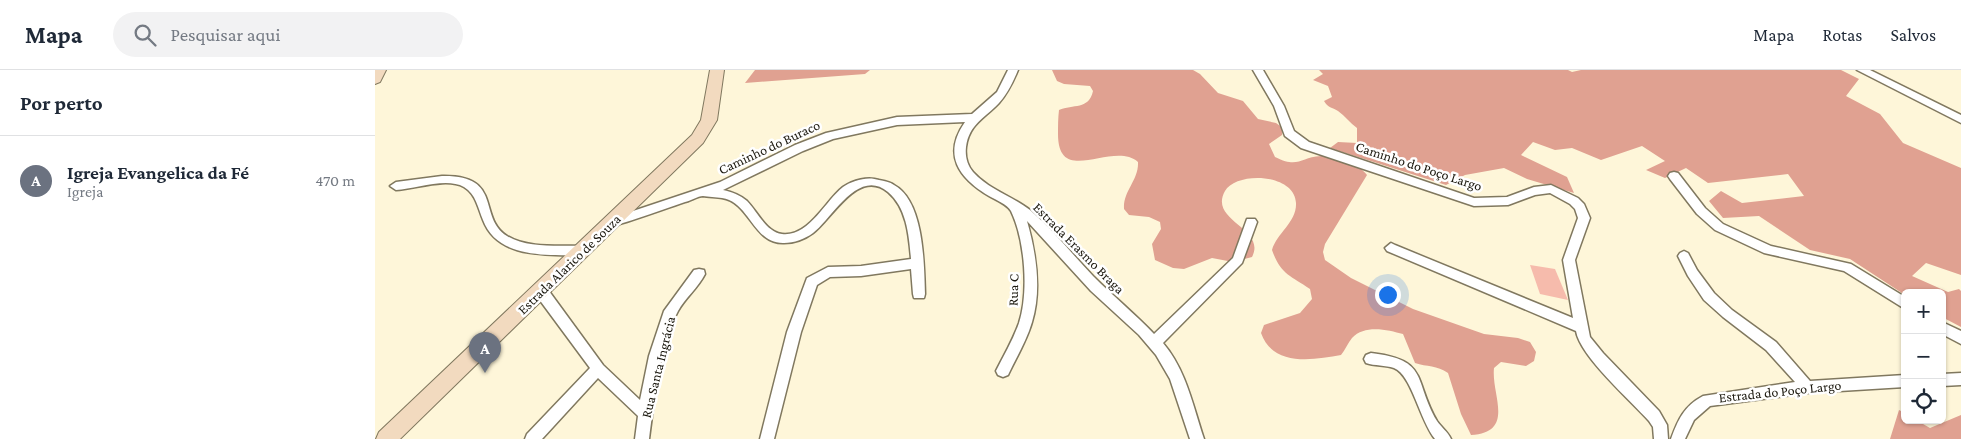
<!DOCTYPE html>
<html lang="pt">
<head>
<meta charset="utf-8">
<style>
	body { margin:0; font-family:"Crimson Pro",serif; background:#f2f2f3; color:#1f2937 }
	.controls { position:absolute; right:15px; bottom:15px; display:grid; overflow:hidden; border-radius:8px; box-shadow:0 1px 4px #0004 }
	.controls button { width:45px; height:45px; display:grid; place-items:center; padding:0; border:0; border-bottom:1px solid #e0e1e3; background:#fff; color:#1f2937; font:25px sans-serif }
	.you { position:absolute; left:1012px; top:224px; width:18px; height:18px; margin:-12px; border:4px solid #fff; border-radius:50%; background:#1a73e8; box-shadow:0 0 0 8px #1a73e833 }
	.badge { display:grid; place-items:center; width:32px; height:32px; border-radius:50%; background:#2175a5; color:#fff; font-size:16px; font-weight:700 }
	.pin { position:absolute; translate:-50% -41px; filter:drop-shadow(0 1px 2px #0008) }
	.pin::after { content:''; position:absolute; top:26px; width:18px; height:15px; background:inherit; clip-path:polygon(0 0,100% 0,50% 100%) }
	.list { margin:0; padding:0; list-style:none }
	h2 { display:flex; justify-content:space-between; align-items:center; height:65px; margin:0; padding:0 20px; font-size:21px }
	h2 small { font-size:16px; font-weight:400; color:#747a83 }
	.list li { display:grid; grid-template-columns:32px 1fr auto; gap:15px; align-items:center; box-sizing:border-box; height:90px; padding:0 20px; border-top:1px solid #e0e1e3 }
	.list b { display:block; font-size:19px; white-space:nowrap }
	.list p { margin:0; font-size:16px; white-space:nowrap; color:#747a83 }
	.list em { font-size:16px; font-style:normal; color:#747a83 }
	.icon { flex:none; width:28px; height:28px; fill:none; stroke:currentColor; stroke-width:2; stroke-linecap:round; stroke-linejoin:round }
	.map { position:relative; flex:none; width:1586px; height:369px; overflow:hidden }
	header { display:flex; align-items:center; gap:30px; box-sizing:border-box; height:70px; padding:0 25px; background:#fff; border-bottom:1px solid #e0e1e3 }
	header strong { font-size:24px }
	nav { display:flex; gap:28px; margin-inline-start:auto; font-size:18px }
	.search { width:350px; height:45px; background:#f2f2f3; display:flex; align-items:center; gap:12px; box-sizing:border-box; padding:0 18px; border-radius:28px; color:#747a83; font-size:19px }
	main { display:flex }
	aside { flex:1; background:#fff }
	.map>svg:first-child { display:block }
	.green { fill:#f6bbac }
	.forest { fill:#e0a191 }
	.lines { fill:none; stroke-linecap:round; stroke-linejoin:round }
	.minor-casing { stroke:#80785f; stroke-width:3 }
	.secondary-casing { stroke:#80785f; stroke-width:2 }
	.minor { fill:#fff; fill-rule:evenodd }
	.secondary { fill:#f2dabf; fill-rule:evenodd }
	.labels { text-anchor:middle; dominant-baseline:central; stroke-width:5; stroke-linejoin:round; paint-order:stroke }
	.street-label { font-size:14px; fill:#1a170d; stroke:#fff }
</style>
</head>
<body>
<header>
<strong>Mapa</strong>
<div class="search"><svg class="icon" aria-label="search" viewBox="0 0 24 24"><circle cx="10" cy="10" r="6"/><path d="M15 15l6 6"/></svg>Pesquisar aqui</div>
<nav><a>Mapa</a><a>Rotas</a><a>Salvos</a></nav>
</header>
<main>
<aside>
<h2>Por perto<small></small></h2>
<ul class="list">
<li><span class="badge" style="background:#6b7280">A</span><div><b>Igreja Evangelica da Fé</b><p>Igreja</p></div><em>470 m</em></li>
</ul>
</aside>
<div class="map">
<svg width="1586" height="369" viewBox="0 0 1586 369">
	<rect width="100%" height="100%" fill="#fef6d9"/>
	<path class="green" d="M 1155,195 L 1180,199 L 1193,230 L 1165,224 Z"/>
	<g class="forest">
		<path d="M 380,0 L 495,0 L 490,4 L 370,13 Z"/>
		<path d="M 677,0 L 818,0 L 825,4 L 843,23 L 868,31 L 883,49 L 901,53 L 908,58 L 907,65 L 894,74 L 900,87 C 924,99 925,87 946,86 C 961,86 983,93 992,105 L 950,174 L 948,182 L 950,190 L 976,208 L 1038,239 L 1109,264 L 1143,268 L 1155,272 L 1161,282 L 1159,291 L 1151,296 L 1126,292 L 1119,298 C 1116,325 1141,362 1096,365 L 1086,344 L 1073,303 C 1062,295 1052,297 1040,293 L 1028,264 C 1013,260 990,254 977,268 C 973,273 970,280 966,285 C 938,290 898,297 886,263 L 889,255 L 925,243 L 937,229 L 935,219 C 915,205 906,205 897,180 C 902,163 922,152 921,133 C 920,103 861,101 850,121 C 833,151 892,158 877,187 L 858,192 L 837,188 L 809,199 L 798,198 L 780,190 L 777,174 L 786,159 L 785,152 L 774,147 L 754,145 L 749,139 C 748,121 764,110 763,92 C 738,70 683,118 683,64 C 683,56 683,48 684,40 C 698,34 714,40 718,21 L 715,16 L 689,14 L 682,11 Z"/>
		<path d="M 944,0 L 1193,0 L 1197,2 L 1206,0 L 1466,0 L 1484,9 L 1471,26 L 1505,44 L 1528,73 L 1586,98 L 1586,205 L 1551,193 L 1537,206 L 1573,222 L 1584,219 L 1586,221 L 1586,257 L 1567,247 L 1567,223 L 1530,223 L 1530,225 L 1475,189 L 1435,180 L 1384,146 L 1348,148 L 1334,131 L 1346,121 L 1367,133 L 1429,126 L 1413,104 L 1333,113 L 1311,98 L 1290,108 L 1271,100 L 1290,91 L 1267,76 L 1226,90 L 1197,78 L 1180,80 L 1158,72 L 1146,85 L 1192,107 L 1199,123 L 1152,109 L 1129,98 L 1090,105 L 1071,115 L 955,78 L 963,72 L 982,73 L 982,58 C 975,53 970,46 963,41 C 957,37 953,38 949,31 L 957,27 L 953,16 L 938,10 L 948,4 Z"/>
		<path d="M 1524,340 L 1530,343 L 1530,350 L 1541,350 L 1555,358 L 1586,345 L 1586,369 L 1515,369 Z"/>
	</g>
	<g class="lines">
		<g class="minor-casing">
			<g id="minor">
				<path d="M 633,0 L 643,0 C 638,12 633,23 624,33 C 610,48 594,54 591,77 C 590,86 592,95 598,102 C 613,119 637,126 655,140 C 678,160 697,184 718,206 C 738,226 760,244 779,264 L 858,188 L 872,149 L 880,149 L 882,152 L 867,193 L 788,273 C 811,300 818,336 829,369 L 815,369 L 795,309 L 781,285 L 764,265 L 716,221 L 652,151 C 661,183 667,219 657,252 C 652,270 641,288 633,305 L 628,307 L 623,305 L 621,301 C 629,285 638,270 644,253 C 654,222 650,170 636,141 C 632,134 621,130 614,126 C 584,108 567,85 590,52 L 522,55 L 458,69 L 428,81 L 348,120 C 357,122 365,125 372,131 C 382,141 391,162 407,164 C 434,167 450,131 468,117 C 478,110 493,106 504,110 C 509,111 515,112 519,115 C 549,131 549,194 550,224 L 549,228 L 539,228 L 538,224 L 536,199 L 486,206 L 455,207 L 442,215 L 426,262 L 399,369 L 385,369 L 412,262 L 432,208 L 453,197 L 486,196 L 536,189 C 534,166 532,138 513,122 C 483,97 457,149 438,163 C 430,169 419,173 409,173 C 378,174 375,132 347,128 C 341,127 333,127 328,126 C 323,126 315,131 310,132 C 286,140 262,149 238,156 L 234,155 L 232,152 L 234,149 L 345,112 L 420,75 L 451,63 L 522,47 L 597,44 L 622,22 Z"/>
				<path d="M 878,0 L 888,0 L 909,36 L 919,61 L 934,72 L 1099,128 L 1132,127 L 1159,117 L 1176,115 L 1203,128 L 1209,134 L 1215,148 L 1200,190 L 1215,267 L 1228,283 L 1284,341 L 1292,355 L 1293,369 L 1279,369 L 1278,357 L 1274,351 C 1255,330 1205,286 1201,261 L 1012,181 L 1010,178 L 1016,173 L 1020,175 L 1198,248 L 1188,190 L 1203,148 L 1200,139 L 1195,134 L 1175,123 L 1160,125 L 1133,135 L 1099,136 L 926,78 L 910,66 L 899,36 Z"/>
				<path d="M 1482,0 L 1495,0 L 1586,45 L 1586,53 Z"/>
				<path d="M 1299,102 L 1303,103 L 1330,138 L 1348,154 L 1396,176 L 1476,194 L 1530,227 L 1530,239 L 1469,201 L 1389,183 L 1340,160 L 1322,144 L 1295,109 L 1293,106 L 1295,103 Z"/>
				<path d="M 67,106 C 129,105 102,147 132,166 C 153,179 185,175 209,176 L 213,178 L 215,181 L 213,184 L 209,186 C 174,184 123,190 108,150 C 103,138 101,124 89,117 C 71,107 41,119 21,120 L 15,116 L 21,112 Z"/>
				<path d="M 1309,181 L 1313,183 L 1322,200 L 1339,223 L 1357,240 L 1401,272 L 1435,311 L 1530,305 L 1530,317 L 1432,323 L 1335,336 L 1319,350 L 1310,369 L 1296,369 C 1303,350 1309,336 1328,326 L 1420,312 L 1391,280 L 1348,247 L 1329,230 L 1313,206 L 1303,186 L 1305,183 Z"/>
				<path d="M 324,199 L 329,200 L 330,204 C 323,218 310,228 303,241 C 285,274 279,332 274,369 L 260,369 L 263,346 L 223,308 L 167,369 L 150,369 L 152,364 L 215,298 L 161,225 L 160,221 L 161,217 L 171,217 L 228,295 L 265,330 L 274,286 L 289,241 L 319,200 Z"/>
				<path d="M 1567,252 L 1586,261 L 1586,274 L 1567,264 Z"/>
				<path d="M 996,283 C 1055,290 1038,310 1062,351 C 1066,357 1073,362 1076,369 L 1060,369 C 1045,351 1037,305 1019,298 C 1010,295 1000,296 991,293 L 989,289 L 991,285 Z"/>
				<path d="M 1586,303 L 1586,315 L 1567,316 L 1567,304 Z"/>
			</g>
		</g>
		<g class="secondary-casing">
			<g id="secondary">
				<path d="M 0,0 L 11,0 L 5,12 L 0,14 Z"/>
				<path d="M 335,0 L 349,0 L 342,50 L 328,73 L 25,369 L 1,369 L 4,362 L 317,65 L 326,50 Z"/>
			</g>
		</g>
		<use href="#minor" class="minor"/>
		<use href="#secondary" class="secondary"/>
	</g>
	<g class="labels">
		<g class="street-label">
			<text transform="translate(394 77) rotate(-25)">Caminho do Buraco</text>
			<text transform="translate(1044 96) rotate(18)">Caminho do Poço Largo</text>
			<text transform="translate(704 178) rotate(45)">Estrada Erasmo Braga</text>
			<text transform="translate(194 194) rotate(-44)">Estrada Alarico de Souza</text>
			<text transform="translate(638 220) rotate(-88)">Rua C</text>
			<text transform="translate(283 297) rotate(-76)">Rua Santa Ingrácia</text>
			<text transform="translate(1405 321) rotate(-6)">Estrada do Poço Largo</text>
		</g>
	</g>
</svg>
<div class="controls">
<button>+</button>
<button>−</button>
<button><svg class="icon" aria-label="locate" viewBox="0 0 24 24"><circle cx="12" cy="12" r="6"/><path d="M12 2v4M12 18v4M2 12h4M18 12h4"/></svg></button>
</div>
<div class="you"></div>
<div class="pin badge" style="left:110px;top:303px;background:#6b7280">A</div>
</div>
</main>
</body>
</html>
